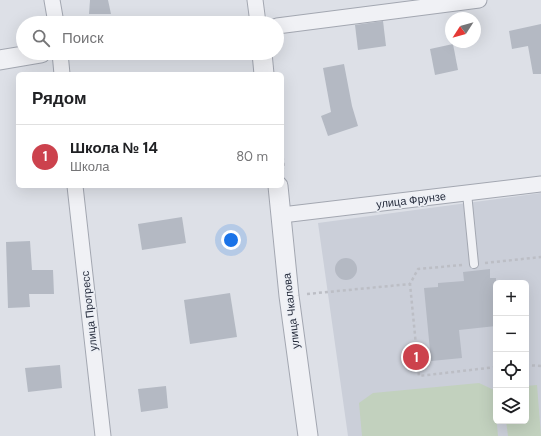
<!DOCTYPE html>
<html lang="ru">
<head>
<meta charset="utf-8">
<style>
	body { margin:0; font-family:"DM Sans",sans-serif; background:#f2f2f2; color:#202124 }
	.controls { position:absolute; right:12px; bottom:12px; display:grid; overflow:hidden; border-radius:6px; box-shadow:0 4px 16px #0002 }
	.controls button { width:36px; height:36px; display:grid; place-items:center; padding:0; border:0; border-bottom:1px solid #e0e0e0; background:#fff; color:#202124; font:20px sans-serif }
	.compass { position:absolute; left:445px; top:12px; width:36px; height:36px; border-radius:50%; background:#fff; box-shadow:0 4px 16px #0002; rotate:234deg }
	.you { position:absolute; left:231px; top:240px; width:14px; height:14px; margin:-10px; border:3px solid #fff; border-radius:50%; background:#1a73e8; box-shadow:0 0 0 6px #1a73e833 }
	.badge { display:grid; place-items:center; width:26px; height:26px; border-radius:50%; background:#cc424d; color:#fff; font-size:13px; font-weight:700 }
	.pin { position:absolute; translate:-50% -50%; border:2px solid #fff; box-shadow:0 1px 4px #0006 }
	.list { margin:0; padding:0; list-style:none }
	h2 { display:flex; justify-content:space-between; align-items:center; height:52px; margin:0; padding:0 16px; font-size:17px }
	h2 small { font-size:13px; font-weight:400; color:#757577 }
	.list li { display:grid; grid-template-columns:26px 1fr auto; gap:12px; align-items:center; box-sizing:border-box; height:64px; padding:0 16px; border-top:1px solid #e0e0e0 }
	.list b { display:block; font-size:15px; white-space:nowrap }
	.list p { margin:0; font-size:13px; white-space:nowrap; color:#757577 }
	.list em { font-size:13px; font-style:normal; color:#757577 }
	.icon { flex:none; width:22px; height:22px; fill:none; stroke:currentColor; stroke-width:2; stroke-linecap:round; stroke-linejoin:round }
	.map { position:relative; flex:none; width:541px; height:436px; overflow:hidden }
	.search { position:absolute; background:#fff; box-shadow:0 4px 16px #0002; left:16px; top:16px; width:268px; height:44px; display:flex; align-items:center; gap:10px; box-sizing:border-box; padding:0 14px; border-radius:22px; color:#757577; font-size:15px }
	.panel { position:absolute; background:#fff; box-shadow:0 4px 16px #0002; left:16px; top:72px; width:268px; height:116px; border-radius:6px }
	.map>svg:first-child { display:block }
	.built { fill:#cbcfd9; fill-rule:evenodd }
	.green { fill:#c2d1be }
	.building { fill:#b4b9c3 }
	.lines { fill:none; stroke-linecap:round; stroke-linejoin:round }
	.service-casing { stroke:#a3a7b1; stroke-width:10 }
	.minor-casing { stroke:#a3a7b1; stroke-width:17 }
	.tertiary-casing { stroke:#a3a7b1; stroke-width:21 }
	.path { stroke:#bcbec5; stroke-width:2.5; stroke-dasharray:3 3; stroke-linecap:butt }
	.service { stroke:#f0f1f5; stroke-width:8 }
	.minor { stroke:#f0f1f5; stroke-width:15 }
	.tertiary { stroke:#f0f1f5; stroke-width:19 }
	.labels { text-anchor:middle; dominant-baseline:central; stroke-width:3; stroke-linejoin:round; paint-order:stroke }
	.street-label { font-size:11px; fill:#272d3d; stroke:#eceff5 }
</style>
</head>
<body>
<div class="map">
<svg width="541" height="436" viewBox="0 0 541 436">
	<rect width="100%" height="100%" fill="#dde0e7"/>
	<path class="built" d="M 541,193 L 541,436 L 348,436 L 318,223 ZM 496,283 L 526,283 L 526,421 L 496,421 Z"/>
	<g class="green">
		<path d="M 479,383 L 494,390 L 498,436 L 362,436 L 359,403 L 373,393 Z"/>
		<path d="M 537,385 L 541,436 L 508,436 L 506,421 L 526,421 L 526,386 Z"/>
	</g>
	<g class="building">
		<path d="M 90,0 L 108,0 L 111,14 L 89,14 Z"/>
		<path d="M 383,21 L 386,46 L 358,50 L 355,25 Z"/>
		<path d="M 541,24 L 541,74 L 533,74 L 528,46 L 512,49 L 509,31 Z"/>
		<path d="M 453,44 L 458,70 L 435,75 L 430,49 Z"/>
		<path d="M 344,64 L 352,106 L 358,126 L 328,136 L 321,116 L 331,112 L 323,68 Z"/>
		<path d="M 182,217 L 186,243 L 142,250 L 138,224 Z"/>
		<path d="M 30,241 L 32,270 L 53,270 L 54,294 L 29,294 L 30,307 L 8,308 L 6,242 Z"/>
		<circle cx="346" cy="269" r="11"/>
		<path d="M 490,269 L 490,278 L 496,278 L 496,326 L 459,330 L 462,358 L 431,361 L 424,288 L 438,287 L 438,283 L 464,281 L 463,272 Z"/>
		<path d="M 230,293 L 237,337 L 190,344 L 184,300 Z"/>
		<path d="M 60,365 L 62,388 L 28,392 L 25,368 Z"/>
		<path d="M 166,386 L 168,408 L 141,412 L 138,389 Z"/>
	</g>
	<g class="lines">
		<g class="service-casing">
			<path id="service" d="M 467,193 L 474,264"/>
		</g>
		<g class="minor-casing">
			<g id="minor">
				<path d="M 52,0 L 56,23"/>
				<path d="M 255,0 L 258,23"/>
				<path d="M 277,26 L 479,0"/>
				<path d="M 60,53 L 62,74"/>
				<path d="M 75,186 L 103,436"/>
				<path d="M 282,215 L 541,184"/>
			</g>
		</g>
		<g class="tertiary-casing">
			<g id="tertiary">
				<path d="M 262,53 L 264,74"/>
				<path d="M 0,60 L 41,53"/>
				<path d="M 278,186 L 289,296 L 308,436"/>
			</g>
		</g>
		<g class="path">
			<path d="M 282,151 L 284,169"/>
			<path d="M 485,263 L 541,257"/>
			<path d="M 462,265 L 418,269 L 410,284 L 419,376 L 496,367"/>
			<path d="M 307,294 L 410,284"/>
			<path d="M 526,365 L 541,366"/>
		</g>
		<use href="#service" class="service"/>
		<use href="#minor" class="minor"/>
		<use href="#tertiary" class="tertiary"/>
	</g>
	<g class="labels">
		<g class="street-label">
			<text transform="translate(411 200) rotate(-7)">улица Фрунзе</text>
			<text transform="translate(89 311) rotate(-96)">улица Прогресс</text>
			<text transform="translate(291 311) rotate(-97)">улица Чкалова</text>
		</g>
	</g>
</svg>
<div class="controls">
<button>+</button>
<button>−</button>
<button><svg class="icon" aria-label="locate" viewBox="0 0 24 24"><circle cx="12" cy="12" r="6"/><path d="M12 2v4M12 18v4M2 12h4M18 12h4"/></svg></button>
<button><svg class="icon" aria-label="layers" viewBox="0 0 24 24"><path d="M12 4l9 5-9 5-9-5zM3 14l9 5 9-5"/></svg></button>
</div>
<svg class="compass" viewBox="-18 -18 36 36"><path d="M0-13l5 13h-10z" fill="#e53935"/><path d="M0 13l5-13h-10z" fill="#757577"/></svg>
<div class="you"></div>
<div class="pin badge" style="left:416px;top:357px">1</div>
<div class="search"><svg class="icon" aria-label="search" viewBox="0 0 24 24"><circle cx="10" cy="10" r="6"/><path d="M15 15l6 6"/></svg>Поиск</div>
<section class="panel">
<h2>Рядом<small></small></h2>
<ul class="list">
<li><span class="badge">1</span><div><b>Школа № 14</b><p>Школа</p></div><em>80 m</em></li>
</ul>
</section>
</div>
</body>
</html>
